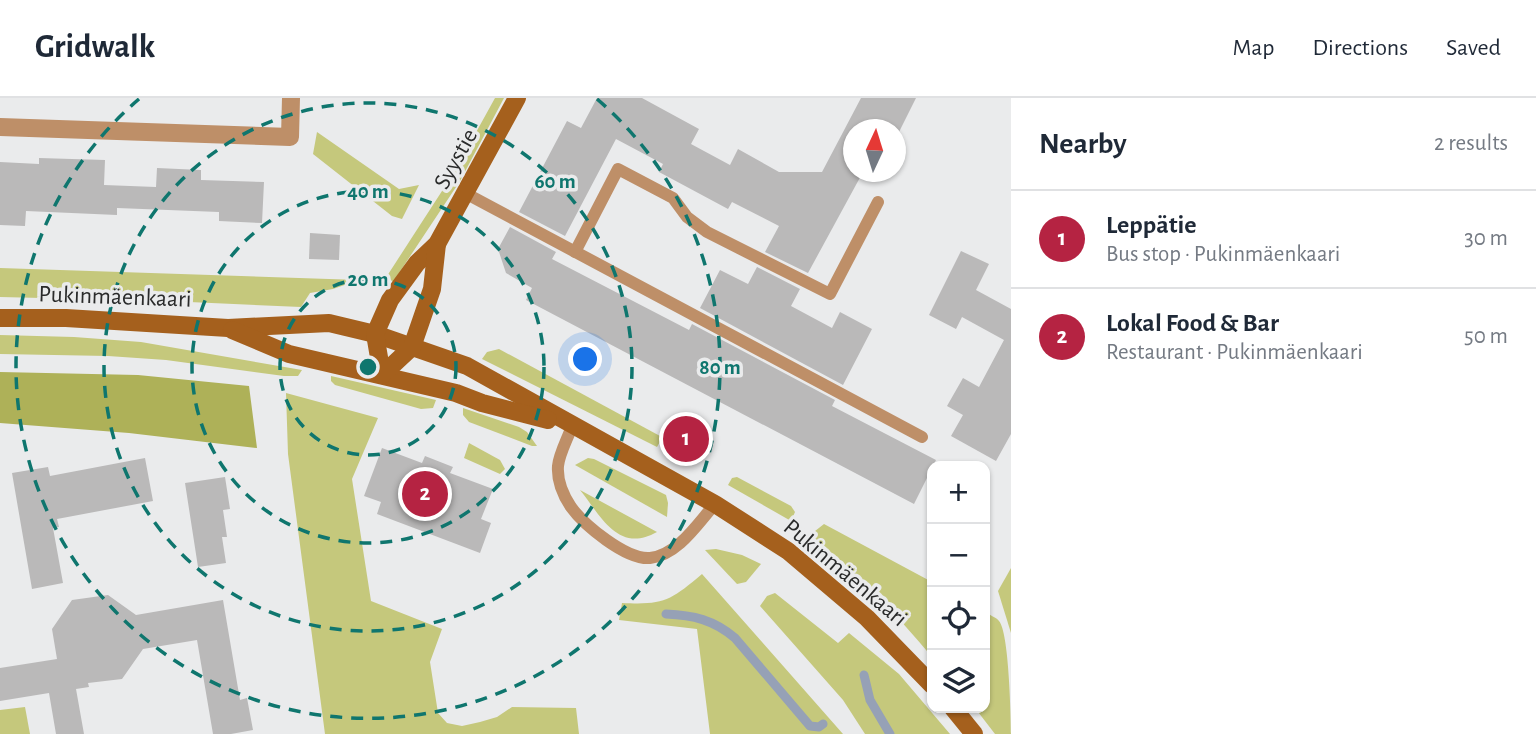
<!DOCTYPE html>
<html lang="en">
<head>
<meta charset="utf-8">
<style>
	body { margin:0; font-family:"Alegreya Sans",sans-serif; background:#f6f6f7; color:#1f2937 }
	.controls { position:absolute; right:21px; bottom:21px; display:grid; overflow:hidden; border-radius:14px; box-shadow:0 2px 5px #0004 }
	.controls button { width:63px; height:63px; display:grid; place-items:center; padding:0; border:0; border-bottom:2px solid #e0e1e3; background:#fff; color:#1f2937; font:35px sans-serif }
	.compass { position:absolute; left:843px; top:21px; width:63px; height:63px; border-radius:50%; background:#fff; box-shadow:0 2px 5px #0004; rotate:4deg }
	.you { position:absolute; left:586px; top:262px; width:24px; height:24px; margin:-18px; border:5px solid #fff; border-radius:50%; background:#1a73e8; box-shadow:0 0 0 10px #1a73e833 }
	.badge { display:grid; place-items:center; width:46px; height:46px; border-radius:50%; background:#b52342; color:#fff; font-size:23px; font-weight:700 }
	.pin { position:absolute; translate:-50% -50%; border:4px solid #fff; box-shadow:0 2px 7px #0006 }
	.list { margin:0; padding:0; list-style:none }
	h2 { display:flex; justify-content:space-between; align-items:center; height:91px; margin:0; padding:0 28px; font-size:30px }
	h2 small { font-size:23px; font-weight:400; color:#747a83 }
	.list li { display:grid; grid-template-columns:46px 1fr auto; gap:21px; align-items:center; box-sizing:border-box; height:98px; padding:0 28px; border-top:2px solid #e0e1e3 }
	.list b { display:block; font-size:26px; white-space:nowrap }
	.list p { margin:0; font-size:23px; white-space:nowrap; color:#747a83 }
	.list em { font-size:23px; font-style:normal; color:#747a83 }
	.icon { flex:none; width:38px; height:38px; fill:none; stroke:currentColor; stroke-width:2; stroke-linecap:round; stroke-linejoin:round }
	.map { position:relative; flex:none; width:1011px; height:636px; overflow:hidden }
	header { display:flex; align-items:center; gap:42px; box-sizing:border-box; height:98px; padding:0 35px; background:#fff; border-bottom:2px solid #e0e1e3 }
	header strong { font-size:33px }
	nav { display:flex; gap:38px; margin-inline-start:auto; font-size:24px }
	main { display:flex }
	aside { flex:1; background:#fff }
	.map>svg:first-child { display:block }
	.green { fill:#c5c87c }
	.forest { fill:#aeb158 }
	.lines { fill:none; stroke-linecap:round; stroke-linejoin:round }
	.stream { stroke:#96a1b6; stroke-width:9 }
	.building { fill:#bab9b9 }
	.lane { stroke:#be8f68; stroke-width:12 }
	.street { stroke:#be8f68; stroke-width:18 }
	.secondary { stroke:#a5601d; stroke-width:18 }
	.ring { fill:none; stroke:#0f766e; stroke-width:3.5; stroke-dasharray:12 9 }
	.labels { text-anchor:middle; dominant-baseline:central; stroke-width:7; stroke-linejoin:round; paint-order:stroke }
	.street-label { font-size:24px; fill:#2a2b2b; stroke:#eaebec }
	.centre { fill:#0f766e; stroke:#eaebec; stroke-width:3.5 }
	.ring-label { font-size:21px; text-anchor:middle; font-weight:bold; fill:#0f766e; stroke:#eaebec; stroke-width:7; stroke-linejoin:round; paint-order:stroke }
</style>
</head>
<body>
<header>
<strong>Gridwalk</strong>
<nav><a>Map</a><a>Directions</a><a>Saved</a></nav>
</header>
<main>
<div class="map">
<svg width="1011" height="636" viewBox="0 0 1011 636">
	<rect width="100%" height="100%" fill="#eaebec"/>
	<g class="green">
		<path d="M 495,0 L 504,0 L 460,83 L 393,184 L 387,178 L 453,76 Z"/>
		<path d="M 317,34 L 399,91 L 419,87 L 402,121 L 392,118 L 313,56 Z"/>
		<path d="M 0,170 L 359,182 L 333,191 L 310,195 L 301,209 L 167,203 L 0,199 Z"/>
		<path d="M 0,237 L 74,239 L 141,244 L 302,272 L 298,278 L 284,278 L 166,262 L 108,258 L 0,256 Z"/>
		<path d="M 499,251 L 660,338 L 661,342 L 657,349 L 482,261 L 487,254 Z"/>
		<path d="M 331,278 L 436,302 L 433,310 L 421,311 L 335,287 L 331,283 Z"/>
		<path d="M 286,295 L 378,320 L 352,381 L 371,503 L 442,531 L 430,564 L 438,615 L 447,625 L 462,628 L 480,624 L 497,619 L 512,609 L 576,610 L 579,636 L 325,636 L 288,356 Z"/>
		<path d="M 463,310 L 519,329 L 527,334 L 537,348 L 532,348 L 469,324 L 463,317 Z"/>
		<path d="M 469,345 L 500,362 L 505,371 L 500,376 L 464,360 Z"/>
		<path d="M 588,360 L 594,361 L 666,397 L 668,405 L 667,419 L 575,367 Z"/>
		<path d="M 737,379 L 791,408 L 795,414 L 791,423 L 728,387 L 732,380 Z"/>
		<path d="M 580,392 L 657,434 C 618,456 601,418 580,392 Z"/>
		<path d="M 824,426 L 932,484 L 932,559 C 894,514 856,473 810,437 Z"/>
		<path d="M 716,451 L 742,457 L 761,466 L 746,484 L 737,486 L 705,452 Z"/>
		<path d="M 1011,470 L 1011,535 L 998,493 Z"/>
		<path d="M 702,476 L 843,636 L 710,636 L 697,531 L 619,522 L 622,505 C 664,507 670,503 702,476 Z"/>
		<path d="M 775,495 L 838,545 L 849,535 L 899,576 L 950,636 L 865,636 L 843,602 L 760,508 L 767,498 Z"/>
		<path d="M 985,514 C 989,517 996,519 999,523 C 1009,534 1011,618 1011,636 L 995,636 L 975,610 L 985,610 Z"/>
		<path d="M 25,609 L 30,636 L 0,636 L 0,612 Z"/>
	</g>
	<path class="forest" d="M 0,274 L 138,277 L 249,288 L 257,350 L 129,335 L 0,325 Z"/>
	<g class="lines">
		<g class="stream">
			<path d="M 666,516 C 693,517 714,522 735,540 L 810,628 L 819,629 L 823,626"/>
			<path d="M 864,577 L 870,602 L 890,636"/>
		</g>
	</g>
	<g class="building">
		<path d="M 597,0 L 642,0 L 699,31 L 691,46 L 730,67 L 738,51 L 779,74 L 822,74 L 861,0 L 916,0 L 895,42 L 895,32 L 853,32 L 853,74 L 863,74 L 808,175 L 765,154 L 779,128 L 732,104 L 728,111 L 659,74 L 663,66 L 616,41 L 565,138 L 519,114 L 567,23 L 581,30 Z"/>
		<path d="M 39,60 L 105,62 L 104,87 L 156,89 L 157,70 L 201,72 L 201,82 L 264,84 L 262,125 L 219,123 L 219,114 L 117,110 L 117,117 L 26,113 L 25,128 L 0,127 L 0,64 L 39,66 Z"/>
		<path d="M 510,129 L 556,154 L 552,161 L 689,232 L 692,226 L 835,302 L 832,308 L 936,362 L 914,406 L 526,202 L 532,190 L 506,175 L 498,151 Z"/>
		<path d="M 310,135 L 340,137 L 339,162 L 309,161 Z"/>
		<path d="M 961,153 L 989,166 L 976,192 L 1011,211 L 1011,336 L 996,363 L 951,338 L 963,317 L 947,308 L 963,280 L 979,289 L 1004,242 L 962,219 L 956,231 L 929,217 Z"/>
		<path d="M 757,169 L 800,191 L 791,208 L 832,230 L 840,214 L 872,231 L 843,287 L 700,210 L 720,172 L 748,186 Z"/>
		<path d="M 382,350 L 422,365 L 425,358 L 453,369 L 450,375 L 493,391 L 481,421 L 491,425 L 480,455 L 377,416 L 381,404 L 364,398 Z"/>
		<path d="M 145,360 L 153,403 L 57,421 L 59,429 L 53,430 L 63,485 L 32,491 L 12,375 L 48,369 L 50,378 Z"/>
		<path d="M 225,379 L 230,411 L 223,412 L 227,439 L 222,439 L 226,465 L 198,469 L 185,385 Z"/>
		<path d="M 108,497 L 136,517 L 223,502 L 240,602 L 247,600 L 253,632 L 231,636 L 213,636 L 197,542 L 143,551 L 122,581 L 88,585 L 89,589 L 76,591 L 84,636 L 56,636 L 49,595 L 0,603 L 0,570 L 57,561 L 52,531 L 72,502 Z"/>
	</g>
	<g class="lines">
		<g class="lane">
			<path d="M 465,95 L 922,339"/>
			<path d="M 575,154 L 618,71 L 673,100 L 687,119 L 707,134 L 830,196 L 878,104"/>
			<path d="M 572,328 C 568,340 559,356 558,368 C 557,382 563,397 571,409 C 584,427 626,462 650,460 C 678,457 698,425 715,406"/>
		</g>
		<path class="street" d="M 0,29 L 290,39 L 291,0"/>
		<g class="secondary">
			<path d="M 0,220 L 66,220 L 228,230 L 329,225 L 375,236 L 467,268 L 715,406 L 788,453 L 867,520 L 932,587"/>
			<path d="M 232,232 L 289,256 L 456,295 L 482,305 L 548,322"/>
			<path d="M 382,277 L 375,236 L 390,202 L 417,165 L 437,146 L 517,0"/>
			<path d="M 382,277 L 412,249 L 432,191 L 437,146"/>
			<path d="M 953,610 L 974,636"/>
		</g>
	</g>
	<g class="ring">
		<circle cx="368" cy="269" r="88"/>
		<circle cx="368" cy="269" r="176"/>
		<circle cx="368" cy="269" r="264"/>
		<path d="M597 1A352 352 0 1 1 139 1"/>
	</g>
	<g class="labels">
		<g class="street-label">
			<text transform="translate(456 61) rotate(-61)">Syystie</text>
			<text transform="translate(115 199) rotate(2)">Pukinmäenkaari</text>
			<text transform="translate(845 475) rotate(40)">Pukinmäenkaari</text>
		</g>
	</g>
	<circle cx="368" cy="269" r="10" class="centre"/>
	<g class="ring-label">
		<text x="555" y="90">60 m</text>
		<text x="368" y="100">40 m</text>
		<text x="368" y="188">20 m</text>
		<text x="720" y="276">80 m</text>
	</g>
</svg>
<div class="controls">
<button>+</button>
<button>−</button>
<button><svg class="icon" aria-label="locate" viewBox="0 0 24 24"><circle cx="12" cy="12" r="6"/><path d="M12 2v4M12 18v4M2 12h4M18 12h4"/></svg></button>
<button><svg class="icon" aria-label="layers" viewBox="0 0 24 24"><path d="M12 4l9 5-9 5-9-5zM3 14l9 5 9-5"/></svg></button>
</div>
<svg class="compass" viewBox="-18 -18 36 36"><path d="M0-13l5 13h-10z" fill="#e53935"/><path d="M0 13l5-13h-10z" fill="#747a83"/></svg>
<div class="you"></div>
<div class="pin badge" style="left:686px;top:341px">1</div>
<div class="pin badge" style="left:425px;top:396px">2</div>
</div>
<aside>
<h2>Nearby<small>2 results</small></h2>
<ul class="list">
<li><span class="badge">1</span><div><b>Leppätie</b><p>Bus stop · Pukinmäenkaari</p></div><em>30 m</em></li>
<li><span class="badge">2</span><div><b>Lokal Food &amp; Bar</b><p>Restaurant · Pukinmäenkaari</p></div><em>50 m</em></li>
</ul>
</aside>
</main>
</body>
</html>
